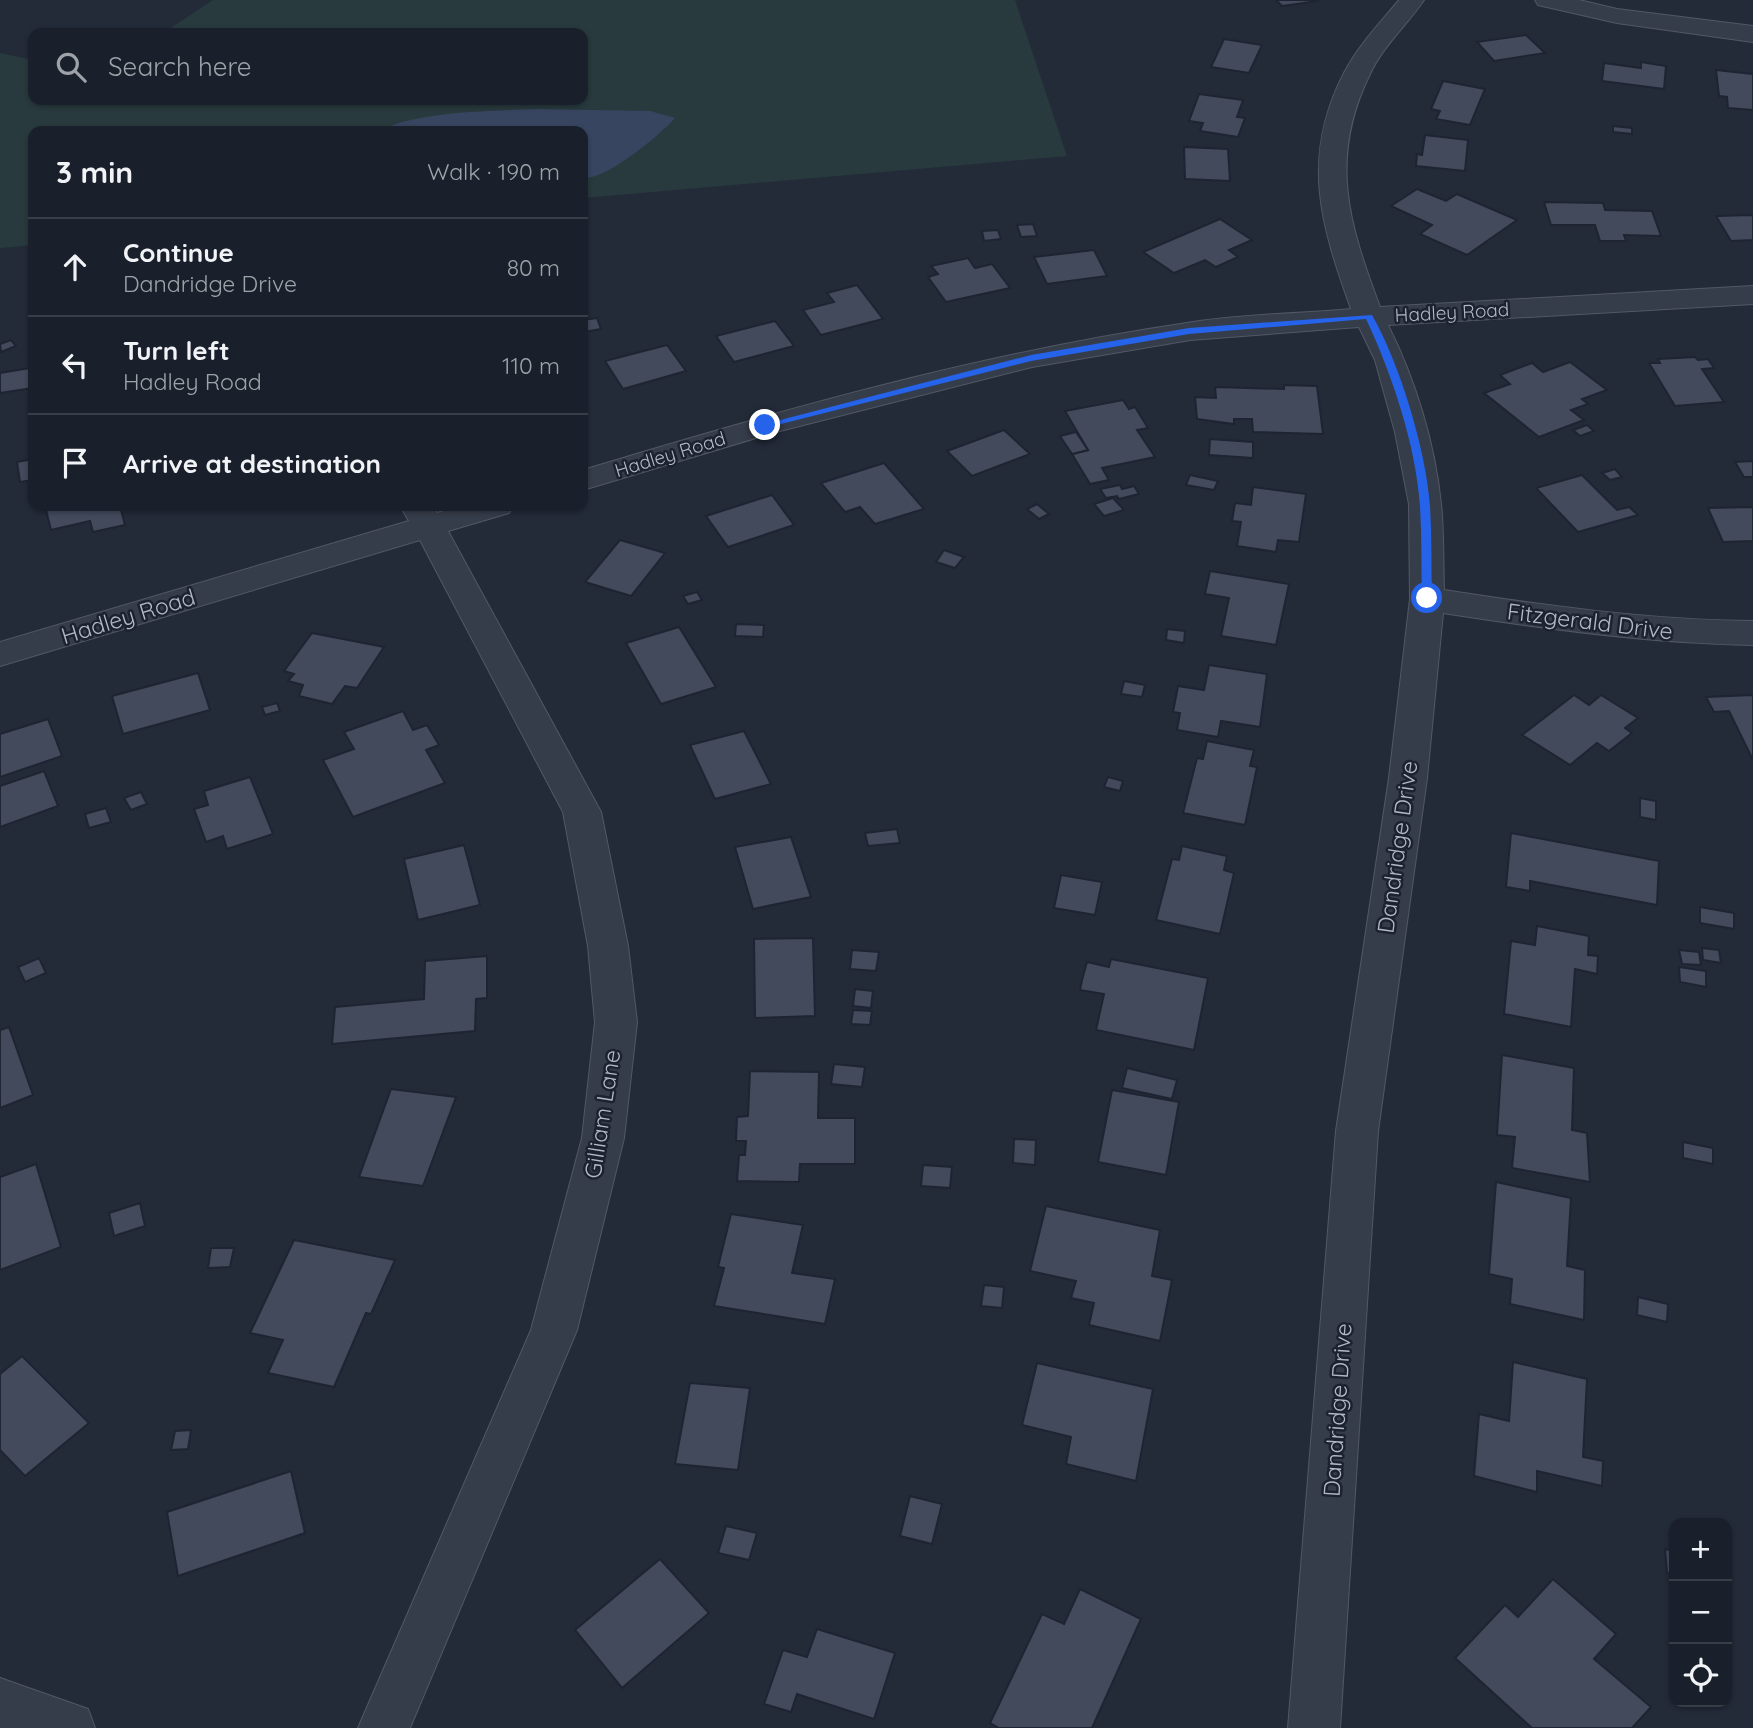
<!DOCTYPE html>
<html lang="en">
<head>
<meta charset="utf-8">
<style>
	body { margin:0; font-family:Quicksand,sans-serif; background:#232833; color:#f1f3f6 }
	.controls { position:absolute; right:21px; bottom:21px; display:grid; overflow:hidden; border-radius:14px; box-shadow:0 2px 5px #0004 }
	.controls button { width:63px; height:63px; display:grid; place-items:center; padding:0; border:0; border-bottom:2px solid #383e47; background:#1a202b; color:#f1f3f6; font:35px sans-serif }
	.stop { position:absolute; width:21px; height:21px; margin:-16px; border:5px solid #2563eb; border-radius:50%; background:#fff }
	.stop.end { background:#2563eb; border-color:#fff; box-shadow:0 2px 7px #0008 }
	.list { margin:0; padding:0; list-style:none }
	h2 { display:flex; justify-content:space-between; align-items:center; height:91px; margin:0; padding:0 28px; font-size:30px }
	h2 small { font-size:23px; font-weight:400; color:#9fa3a9 }
	.list li { display:grid; grid-template-columns:46px 1fr auto; gap:21px; align-items:center; box-sizing:border-box; height:98px; padding:0 28px; border-top:2px solid #383e47 }
	.list b { display:block; font-size:26px; white-space:nowrap }
	.list p { margin:0; font-size:23px; white-space:nowrap; color:#9fa3a9 }
	.list em { font-size:23px; font-style:normal; color:#9fa3a9 }
	.icon { flex:none; width:38px; height:38px; fill:none; stroke:currentColor; stroke-width:2; stroke-linecap:round; stroke-linejoin:round }
	.map { position:relative; flex:none; width:1753px; height:1728px; overflow:hidden }
	.search { position:absolute; background:#1a202b; box-shadow:0 2px 5px #0004; left:28px; top:28px; width:560px; height:77px; display:flex; align-items:center; gap:18px; box-sizing:border-box; padding:0 24px; border-radius:14px; color:#9fa3a9; font-size:26px }
	.panel { position:absolute; background:#1a202b; box-shadow:0 2px 5px #0004; left:28px; top:126px; width:560px; height:385px; border-radius:14px }
	.map>svg:first-child { display:block }
	.green { fill:#283a3d }
	.water { fill:#374560 }
	.building { fill:#424a5b; stroke:#1e2431; stroke-width:2 }
	.lines { fill:none; stroke-linecap:round; stroke-linejoin:round }
	.minor-casing { stroke:#525865; stroke-width:2 }
	.minor { fill:#363d4a; fill-rule:evenodd }
	.route { fill:#2563eb }
	.labels { text-anchor:middle; dominant-baseline:central; stroke-width:5; stroke-linejoin:round; paint-order:stroke }
	.far-street-label { font-size:19px; fill:#b2b8c6; stroke:#1c222f }
	.street-label { font-size:23px; fill:#b2b8c6; stroke:#1c222f }
</style>
</head>
<body>
<div class="map">
<svg width="1753" height="1728" viewBox="0 0 1753 1728">
	<rect width="100%" height="100%" fill="#232b39"/>
	<path class="green" d="M 213,0 L 1015,0 L 1067,156 L 583,198 L 583,131 L 33,131 L 33,245 L 0,248 L 0,53 L 33,60 L 33,100 L 583,100 L 583,33 L 163,33 Z"/>
	<path class="water" d="M 537,109 L 650,111 L 675,118 C 659,136 606,180 583,178 L 583,131 L 381,131 C 414,111 497,111 537,109 Z"/>
	<g class="building">
		<path d="M 1276,0 L 1317,0 L 1318,1 L 1282,6 Z"/>
		<path d="M 1526,35 L 1545,53 L 1494,61 L 1477,42 Z"/>
		<path d="M 1224,39 L 1262,45 L 1249,73 L 1211,67 Z"/>
		<path d="M 1641,62 L 1666,66 L 1664,89 L 1602,81 L 1604,63 L 1641,68 Z"/>
		<path d="M 1716,70 L 1753,74 L 1753,110 L 1728,108 L 1727,97 L 1719,96 Z"/>
		<path d="M 1443,81 L 1485,89 L 1470,125 L 1436,119 L 1440,111 L 1431,109 Z"/>
		<path d="M 1199,94 L 1243,100 L 1237,117 L 1245,118 L 1238,137 L 1200,131 L 1203,123 L 1189,121 Z"/>
		<path d="M 1613,126 L 1632,128 L 1632,134 L 1613,132 Z"/>
		<path d="M 1425,135 L 1468,140 L 1465,171 L 1416,166 L 1417,154 L 1422,155 Z"/>
		<path d="M 1184,147 L 1228,149 L 1230,181 L 1185,179 Z"/>
		<path d="M 1417,189 L 1446,201 L 1457,194 L 1517,220 L 1467,255 L 1420,234 L 1432,225 L 1391,206 Z"/>
		<path d="M 1544,202 L 1603,203 L 1605,210 L 1652,211 L 1661,236 L 1624,235 L 1626,241 L 1600,241 L 1595,225 L 1551,225 Z"/>
		<path d="M 1753,215 L 1753,240 L 1731,241 L 1716,216 Z"/>
		<path d="M 1220,219 L 1252,240 L 1229,250 L 1238,257 L 1216,267 L 1205,260 L 1174,273 L 1143,252 Z"/>
		<path d="M 1033,224 L 1037,236 L 1021,237 L 1017,225 Z"/>
		<path d="M 998,230 L 1001,239 L 984,241 L 982,231 Z"/>
		<path d="M 1094,250 L 1107,276 L 1047,284 L 1034,257 Z"/>
		<path d="M 968,258 L 975,268 L 992,264 L 1010,288 L 946,302 L 928,277 L 938,274 L 931,266 Z"/>
		<path d="M 857,285 L 883,319 L 821,335 L 803,310 L 834,302 L 827,293 Z"/>
		<path d="M 597,318 L 601,329 L 584,332 L 583,320 Z"/>
		<path d="M 775,321 L 794,346 L 734,362 L 716,336 Z"/>
		<path d="M 11,340 L 16,346 L 1,352 L 0,344 Z"/>
		<path d="M 667,345 L 686,371 L 623,389 L 605,361 Z"/>
		<path d="M 1695,357 L 1698,360 L 1708,359 L 1714,368 L 1702,369 L 1724,402 L 1675,406 L 1649,363 L 1660,363 L 1658,359 Z"/>
		<path d="M 1570,362 L 1607,390 L 1582,399 L 1588,404 L 1571,410 L 1584,420 L 1539,437 L 1484,393 L 1510,384 L 1500,375 L 1532,363 L 1543,372 Z"/>
		<path d="M 30,368 L 33,388 L 0,393 L 0,373 Z"/>
		<path d="M 1284,385 L 1317,386 L 1323,434 L 1253,432 L 1252,419 L 1234,419 L 1234,424 L 1197,419 L 1195,397 L 1216,398 L 1215,387 L 1284,389 Z"/>
		<path d="M 1123,400 L 1129,409 L 1135,407 L 1148,428 L 1137,430 L 1155,457 L 1102,468 L 1109,480 L 1090,484 L 1072,454 L 1088,450 L 1065,411 Z"/>
		<path d="M 1587,425 L 1594,431 L 1580,436 L 1573,430 Z"/>
		<path d="M 1004,430 L 1030,454 L 972,476 L 947,451 Z"/>
		<path d="M 1076,432 L 1088,450 L 1072,454 L 1060,436 Z"/>
		<path d="M 1210,439 L 1253,442 L 1253,458 L 1209,455 Z"/>
		<path d="M 33,459 L 33,480 L 20,482 L 17,462 Z"/>
		<path d="M 1753,461 L 1753,477 L 1744,477 L 1735,462 Z"/>
		<path d="M 884,463 L 924,509 L 875,524 L 860,507 L 845,512 L 821,483 Z"/>
		<path d="M 1615,469 L 1622,477 L 1610,480 L 1602,473 Z"/>
		<path d="M 1190,475 L 1218,481 L 1214,490 L 1186,485 Z"/>
		<path d="M 1582,475 L 1617,510 L 1629,507 L 1638,515 L 1578,532 L 1536,488 Z"/>
		<path d="M 1120,485 L 1122,489 L 1134,486 L 1139,494 L 1119,499 L 1117,496 L 1106,498 L 1100,489 Z"/>
		<path d="M 1253,487 L 1306,494 L 1299,542 L 1278,540 L 1276,552 L 1237,546 L 1241,522 L 1232,521 L 1235,503 L 1251,505 Z"/>
		<path d="M 772,495 L 794,525 L 728,547 L 706,516 Z"/>
		<path d="M 1113,498 L 1124,510 L 1104,516 L 1094,504 Z"/>
		<path d="M 1037,504 L 1049,514 L 1039,519 L 1027,509 Z"/>
		<path d="M 45,506 L 120,506 L 125,525 L 93,532 L 90,521 L 51,530 Z"/>
		<path d="M 1753,507 L 1753,541 L 1723,542 L 1708,508 Z"/>
		<path d="M 620,540 L 665,553 L 631,596 L 585,582 Z"/>
		<path d="M 944,550 L 964,557 L 955,568 L 936,562 Z"/>
		<path d="M 1210,571 L 1289,584 L 1276,645 L 1221,636 L 1229,598 L 1205,594 Z"/>
		<path d="M 697,592 L 702,600 L 688,604 L 683,596 Z"/>
		<path d="M 736,624 L 764,625 L 763,637 L 735,636 Z"/>
		<path d="M 679,627 L 716,687 L 661,704 L 626,643 Z"/>
		<path d="M 1167,629 L 1185,631 L 1184,643 L 1166,640 Z"/>
		<path d="M 312,633 L 384,647 L 357,688 L 345,686 L 332,704 L 299,696 L 303,685 L 288,681 L 294,674 L 284,671 Z"/>
		<path d="M 1209,665 L 1267,674 L 1260,727 L 1221,721 L 1218,737 L 1177,730 L 1180,713 L 1173,712 L 1178,686 L 1204,690 Z"/>
		<path d="M 198,673 L 210,710 L 123,734 L 112,696 Z"/>
		<path d="M 1124,681 L 1145,685 L 1142,697 L 1121,694 Z"/>
		<path d="M 1574,695 L 1589,705 L 1601,695 L 1638,718 L 1625,728 L 1632,733 L 1609,751 L 1597,743 L 1570,765 L 1522,735 Z"/>
		<path d="M 1753,695 L 1753,760 L 1729,711 L 1714,712 L 1706,697 Z"/>
		<path d="M 277,703 L 280,711 L 265,715 L 262,707 Z"/>
		<path d="M 403,711 L 413,730 L 427,725 L 439,745 L 426,750 L 445,783 L 353,817 L 323,760 L 354,749 L 344,732 Z"/>
		<path d="M 48,719 L 62,756 L 0,777 L 0,734 Z"/>
		<path d="M 744,731 L 771,784 L 715,799 L 690,745 Z"/>
		<path d="M 1207,741 L 1254,750 L 1250,766 L 1257,767 L 1245,825 L 1183,813 L 1197,758 L 1203,759 Z"/>
		<path d="M 44,771 L 58,806 L 0,827 L 0,786 Z"/>
		<path d="M 250,777 L 273,834 L 227,849 L 223,836 L 206,842 L 194,809 L 208,805 L 204,791 Z"/>
		<path d="M 1108,777 L 1123,781 L 1120,791 L 1104,787 Z"/>
		<path d="M 141,792 L 147,804 L 131,810 L 124,798 Z"/>
		<path d="M 1640,798 L 1656,801 L 1656,820 L 1640,817 Z"/>
		<path d="M 106,808 L 111,822 L 89,828 L 85,814 Z"/>
		<path d="M 897,829 L 900,843 L 868,846 L 865,833 Z"/>
		<path d="M 1511,833 L 1659,861 L 1657,905 L 1530,881 L 1530,891 L 1506,887 Z"/>
		<path d="M 791,837 L 811,897 L 753,909 L 735,847 Z"/>
		<path d="M 464,845 L 480,905 L 418,920 L 404,859 Z"/>
		<path d="M 1182,846 L 1227,856 L 1224,870 L 1234,873 L 1220,934 L 1156,920 L 1172,859 L 1179,860 Z"/>
		<path d="M 1061,875 L 1102,882 L 1095,915 L 1054,908 Z"/>
		<path d="M 1700,907 L 1734,913 L 1734,929 L 1700,923 Z"/>
		<path d="M 1537,926 L 1589,936 L 1588,955 L 1598,956 L 1597,974 L 1575,969 L 1571,1027 L 1504,1014 L 1511,941 L 1535,945 Z"/>
		<path d="M 813,938 L 815,1016 L 755,1018 L 754,939 Z"/>
		<path d="M 1702,948 L 1719,950 L 1721,963 L 1703,960 Z"/>
		<path d="M 852,950 L 879,952 L 876,971 L 850,969 Z"/>
		<path d="M 1679,950 L 1699,952 L 1701,965 L 1682,964 Z"/>
		<path d="M 487,956 L 487,998 L 476,999 L 475,1031 L 332,1044 L 335,1007 L 424,999 L 425,961 Z"/>
		<path d="M 39,958 L 46,973 L 25,982 L 18,967 Z"/>
		<path d="M 1111,959 L 1208,978 L 1194,1050 L 1096,1030 L 1104,994 L 1080,990 L 1082,980 L 1087,962 L 1109,967 Z"/>
		<path d="M 1679,967 L 1706,971 L 1706,987 L 1680,982 Z"/>
		<path d="M 855,989 L 873,991 L 871,1008 L 853,1006 Z"/>
		<path d="M 853,1010 L 872,1011 L 870,1025 L 851,1024 Z"/>
		<path d="M 9,1027 L 33,1095 L 0,1108 L 0,1030 Z"/>
		<path d="M 1502,1055 L 1574,1068 L 1572,1130 L 1587,1133 L 1590,1182 L 1512,1168 L 1515,1137 L 1497,1135 Z"/>
		<path d="M 834,1064 L 865,1067 L 862,1087 L 831,1084 Z"/>
		<path d="M 1127,1068 L 1177,1080 L 1172,1099 L 1122,1088 Z"/>
		<path d="M 750,1071 L 819,1072 L 818,1118 L 855,1118 L 855,1164 L 800,1164 L 799,1182 L 737,1181 L 739,1155 L 745,1155 L 746,1141 L 736,1141 L 737,1117 L 748,1116 Z"/>
		<path d="M 391,1089 L 456,1097 L 423,1186 L 359,1177 Z"/>
		<path d="M 1112,1090 L 1179,1102 L 1166,1175 L 1098,1162 Z"/>
		<path d="M 1014,1139 L 1036,1140 L 1035,1165 L 1013,1163 Z"/>
		<path d="M 1683,1142 L 1713,1148 L 1713,1164 L 1683,1158 Z"/>
		<path d="M 36,1164 L 61,1247 L 0,1270 L 0,1177 Z"/>
		<path d="M 923,1165 L 952,1167 L 950,1188 L 921,1186 Z"/>
		<path d="M 1496,1182 L 1571,1198 L 1567,1266 L 1585,1270 L 1584,1320 L 1510,1304 L 1512,1279 L 1489,1274 Z"/>
		<path d="M 140,1203 L 145,1226 L 114,1236 L 109,1213 Z"/>
		<path d="M 1046,1206 L 1160,1230 L 1152,1276 L 1172,1280 L 1160,1341 L 1089,1325 L 1094,1303 L 1071,1298 L 1076,1281 L 1030,1271 Z"/>
		<path d="M 731,1214 L 803,1225 L 792,1273 L 835,1279 L 825,1324 L 714,1306 L 724,1268 L 718,1267 Z"/>
		<path d="M 294,1240 L 395,1260 L 371,1314 L 366,1313 L 334,1387 L 268,1373 L 283,1340 L 250,1333 Z"/>
		<path d="M 211,1248 L 234,1248 L 230,1267 L 208,1268 Z"/>
		<path d="M 984,1285 L 1004,1287 L 1002,1308 L 981,1306 Z"/>
		<path d="M 1638,1297 L 1668,1304 L 1667,1322 L 1637,1315 Z"/>
		<path d="M 22,1356 L 89,1423 L 25,1476 L 0,1450 L 0,1374 Z"/>
		<path d="M 1513,1362 L 1587,1379 L 1583,1457 L 1603,1461 L 1602,1486 L 1537,1471 L 1537,1492 L 1474,1476 L 1479,1414 L 1509,1421 Z"/>
		<path d="M 1037,1363 L 1153,1389 L 1136,1481 L 1066,1464 L 1071,1437 L 1022,1425 Z"/>
		<path d="M 690,1383 L 750,1388 L 738,1470 L 675,1464 Z"/>
		<path d="M 191,1430 L 188,1449 L 171,1450 L 175,1431 Z"/>
		<path d="M 291,1471 L 305,1533 L 178,1576 L 167,1512 Z"/>
		<path d="M 910,1496 L 942,1504 L 932,1544 L 900,1536 Z"/>
		<path d="M 726,1526 L 757,1533 L 749,1560 L 718,1553 Z"/>
		<path d="M 1665,1549 L 1674,1551 L 1674,1575 L 1667,1573 Z"/>
		<path d="M 660,1559 L 709,1613 L 622,1688 L 575,1630 Z"/>
		<path d="M 1553,1579 L 1616,1634 L 1594,1659 L 1651,1707 L 1632,1728 L 1532,1728 L 1455,1658 L 1505,1605 L 1518,1617 Z"/>
		<path d="M 1080,1589 L 1141,1619 L 1092,1728 L 999,1728 L 990,1723 L 1042,1614 L 1064,1624 Z"/>
		<path d="M 817,1629 L 895,1653 L 874,1719 L 797,1694 L 791,1712 L 764,1704 L 783,1650 L 807,1657 Z"/>
	</g>
	<g class="lines">
		<g class="minor-casing">
			<g id="minor">
				<path d="M 1399,0 L 1424,0 C 1407,25 1383,46 1370,74 C 1328,159 1349,224 1380,307 L 1753,286 L 1753,304 L 1388,325 C 1415,379 1435,443 1441,504 C 1444,532 1443,562 1444,590 C 1547,606 1649,620 1753,621 L 1753,645 C 1648,643 1546,629 1443,613 L 1427,778 L 1378,1131 L 1340,1728 L 1288,1728 L 1336,1131 L 1389,778 L 1410,599 L 1409,504 L 1395,432 L 1375,360 L 1359,327 L 1190,340 L 1032,367 L 776,432 L 583,490 L 583,470 C 781,410 982,353 1187,323 C 1241,314 1297,314 1351,309 C 1321,225 1300,158 1344,73 C 1358,46 1380,23 1399,0 Z"/>
				<path d="M 1535,0 L 1579,0 L 1617,9 L 1753,26 L 1753,42 L 1617,23 L 1538,5 Z"/>
				<path d="M 400,506 L 432,506 L 437,513 L 461,506 L 513,506 L 509,513 L 448,531 L 601,812 L 628,946 L 637,1022 L 624,1138 L 577,1330 L 410,1728 L 358,1728 L 531,1330 L 582,1138 L 595,1022 L 588,946 L 563,812 L 420,540 L 0,666 L 0,642 L 409,521 Z"/>
				<path d="M 0,1678 L 88,1709 L 95,1728 L 0,1728 Z"/>
			</g>
		</g>
		<use href="#minor" class="minor"/>
	</g>
	<path class="route" d="M 1372,315 C 1400,364 1426,450 1430,506 C 1432,537 1431,568 1432,598 L 1427,602 L 1422,598 C 1421,568 1422,537 1420,506 C 1416,446 1392,374 1366,319 L 1189,334 L 1031,361 L 765,428 L 761,425 L 1031,355 L 1189,328 Z"/>
	<g class="labels">
		<g class="far-street-label">
			<text transform="translate(1452 312) rotate(-3)">Hadley Road</text>
			<text transform="translate(670 454) rotate(-17)">Hadley Road</text>
		</g>
		<g class="street-label">
			<text transform="translate(128 616) rotate(-17)">Hadley Road</text>
			<text transform="translate(1590 621) rotate(7)">Fitzgerald Drive</text>
			<text transform="translate(1397 847) rotate(-82)">Dandridge Drive</text>
			<text transform="translate(602 1114) rotate(-81)">Gilliam Lane</text>
			<text transform="translate(1337 1410) rotate(-86)">Dandridge Drive</text>
		</g>
	</g>
</svg>
<div class="controls">
<button>+</button>
<button>−</button>
<button><svg class="icon" aria-label="locate" viewBox="0 0 24 24"><circle cx="12" cy="12" r="6"/><path d="M12 2v4M12 18v4M2 12h4M18 12h4"/></svg></button>
</div>
<div class="stop" style="left:1427px;top:598px"></div>
<div class="stop end" style="left:765px;top:425px"></div>
<div class="search"><svg class="icon" aria-label="search" viewBox="0 0 24 24"><circle cx="10" cy="10" r="6"/><path d="M15 15l6 6"/></svg>Search here</div>
<section class="panel">
<h2>3 min<small>Walk · 190 m</small></h2>
<ul class="list">
<li><svg class="icon" aria-label="ahead" viewBox="0 0 24 24"><path d="M12 20V5M6 11l6-6 6 6"/></svg><div><b>Continue</b><p>Dandridge Drive</p></div><em>80 m</em></li>
<li><svg class="icon" aria-label="left" viewBox="0 0 24 24"><path d="M17 20v-9H6M10 6l-5 5 5 5"/></svg><div><b>Turn left</b><p>Hadley Road</p></div><em>110 m</em></li>
<li><svg class="icon" aria-label="arrive" viewBox="0 0 24 24"><path d="M6 21V4h12l-3 4 3 4H6"/></svg><div><b>Arrive at destination</b></div></li>
</ul>
</section>
</div>
</body>
</html>
